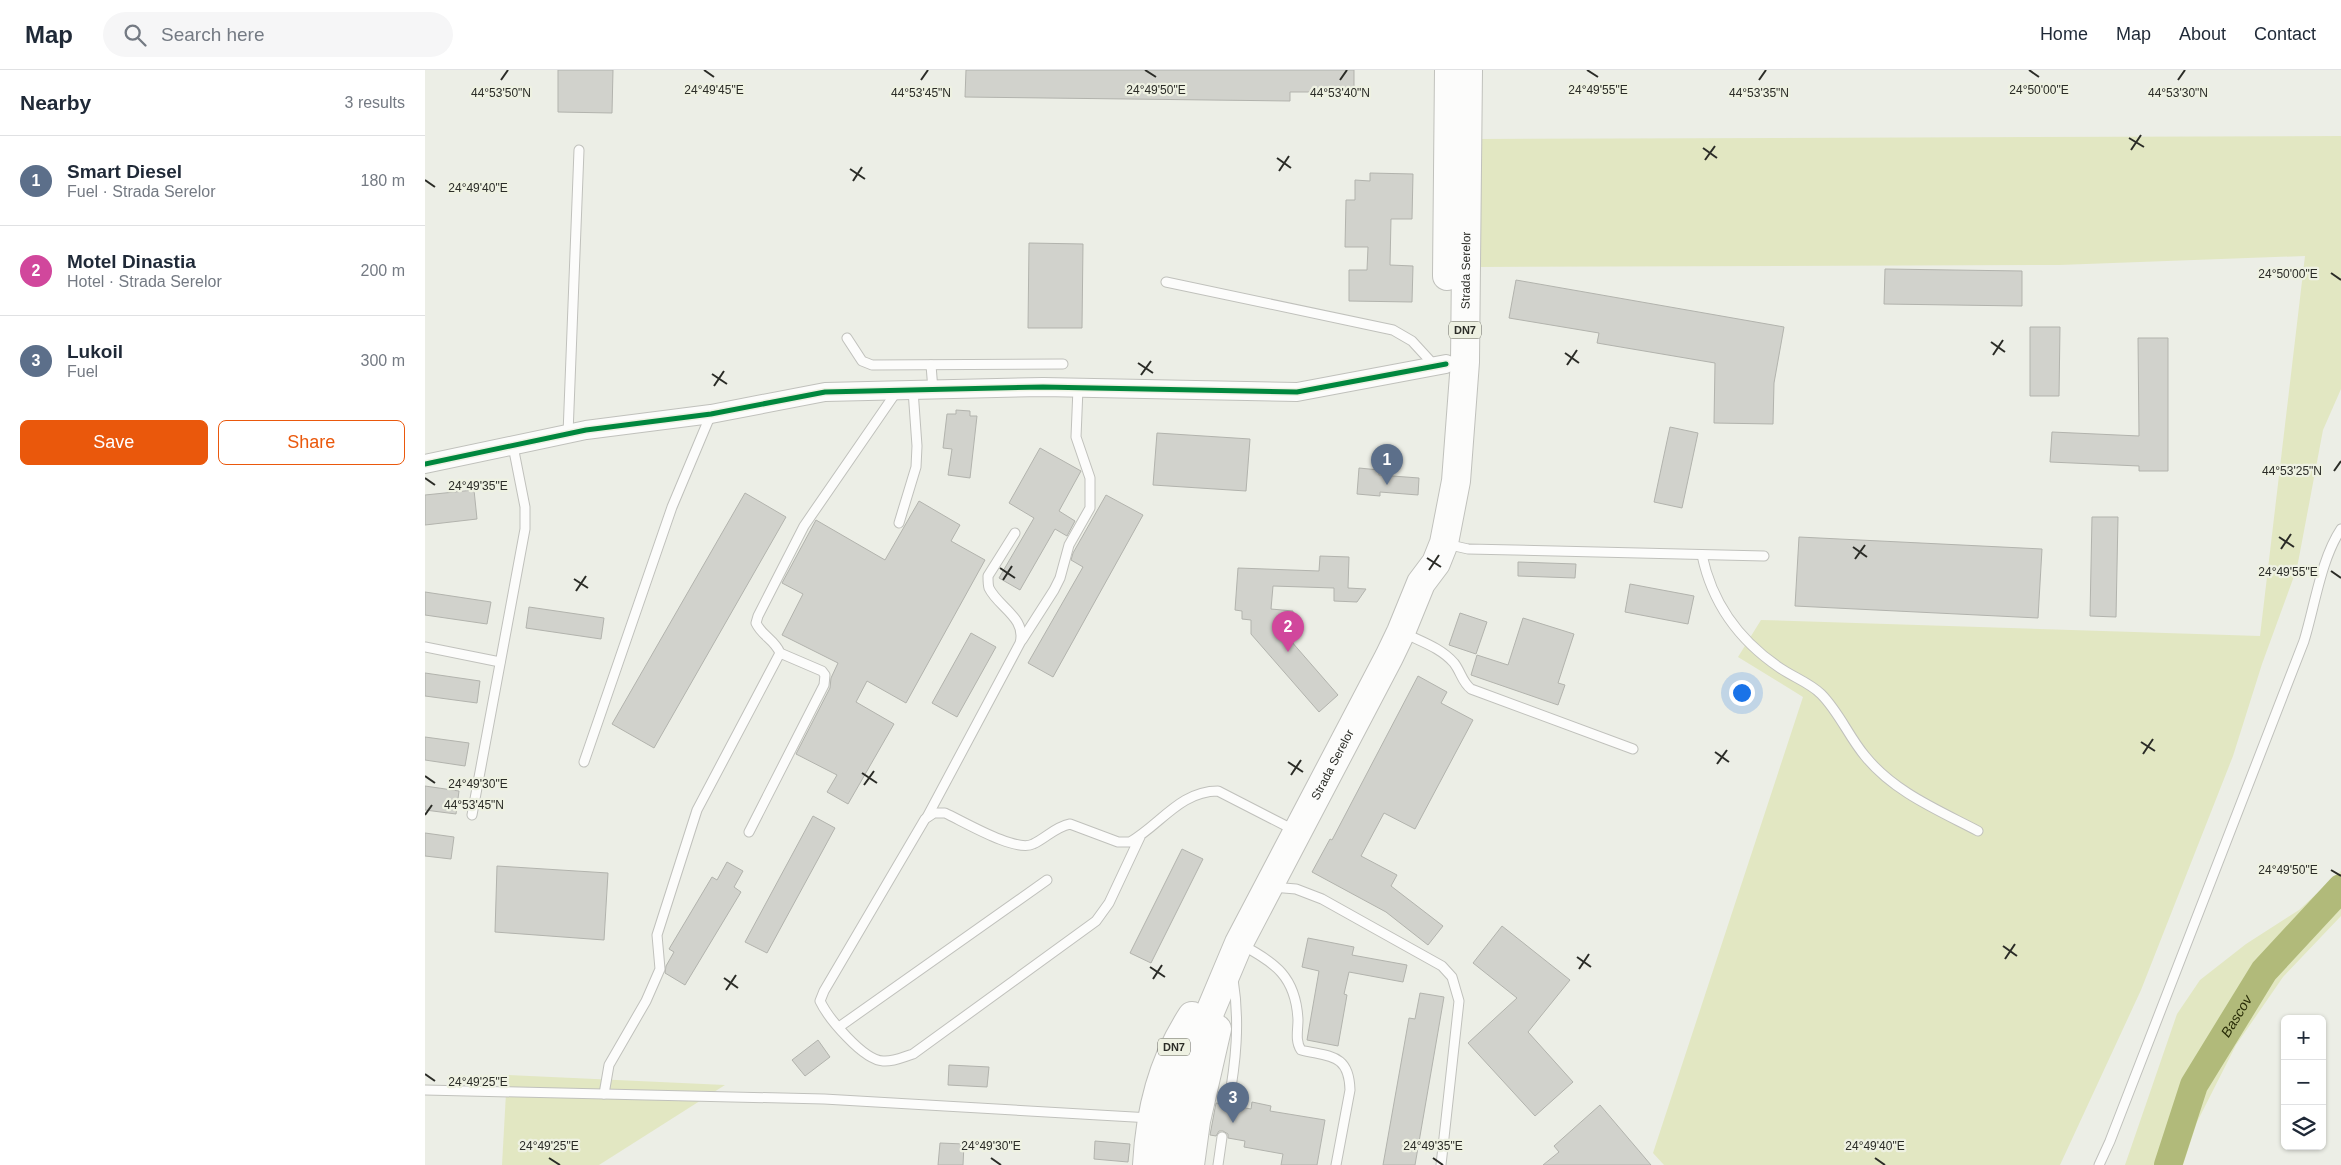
<!DOCTYPE html>
<html lang="en">
<head>
<meta charset="utf-8">
<style>
	body { margin:0; font-family:Arial,sans-serif; background:#f6f6f7; color:#1f2937 }
	.controls { position:absolute; right:15px; bottom:15px; display:grid; overflow:hidden; border-radius:8px; box-shadow:0 1px 4px #0004 }
	.controls button { width:45px; height:45px; display:grid; place-items:center; padding:0; border:0; border-bottom:1px solid #e0e1e3; background:#fff; color:#1f2937; font:25px sans-serif }
	.you { position:absolute; left:1316px; top:622px; width:18px; height:18px; margin:-12px; border:4px solid #fff; border-radius:50%; background:#1a73e8; box-shadow:0 0 0 8px #1a73e833 }
	.badge { display:grid; place-items:center; width:32px; height:32px; border-radius:50%; background:#ea580c; color:#fff; font-size:16px; font-weight:700 }
	.pin { position:absolute; translate:-50% -41px; filter:drop-shadow(0 1px 2px #0008) }
	.pin::after { content:''; position:absolute; top:26px; width:18px; height:15px; background:inherit; clip-path:polygon(0 0,100% 0,50% 100%) }
	.list { margin:0; padding:0; list-style:none }
	h2 { display:flex; justify-content:space-between; align-items:center; height:65px; margin:0; padding:0 20px; font-size:21px }
	h2 small { font-size:16px; font-weight:400; color:#747a83 }
	.list li { display:grid; grid-template-columns:32px 1fr auto; gap:15px; align-items:center; box-sizing:border-box; height:90px; padding:0 20px; border-top:1px solid #e0e1e3 }
	.list b { display:block; font-size:19px; white-space:nowrap }
	.list p { margin:0; font-size:16px; white-space:nowrap; color:#747a83 }
	.list em { font-size:16px; font-style:normal; color:#747a83 }
	.actions { display:flex; gap:10px; padding:15px 20px }
	.actions a { flex:1; padding:11px 0; border:1px solid #ea580c; border-radius:8px; text-align:center; font-size:18px; color:#ea580c }
	.actions .main { background:#ea580c; color:#fff }
	.icon { flex:none; width:28px; height:28px; fill:none; stroke:currentColor; stroke-width:2; stroke-linecap:round; stroke-linejoin:round }
	.map { position:relative; flex:none; width:1916px; height:1095px; overflow:hidden }
	header { display:flex; align-items:center; gap:30px; box-sizing:border-box; height:70px; padding:0 25px; background:#fff; border-bottom:1px solid #e0e1e3 }
	header strong { font-size:24px }
	nav { display:flex; gap:28px; margin-inline-start:auto; font-size:18px }
	.search { width:350px; height:45px; background:#f6f6f7; display:flex; align-items:center; gap:12px; box-sizing:border-box; padding:0 18px; border-radius:28px; color:#747a83; font-size:19px }
	main { display:flex }
	aside { flex:1; background:#fff }
	.map>svg:first-child { display:block }
	.green { fill:#e2e7c2 }
	.lines { fill:none; stroke-linecap:round; stroke-linejoin:round }
	.river { stroke:#b1ba7a; stroke-width:28 }
	.building { fill:#d1d2cc; stroke:#b2b3ad }
	.service-casing { stroke:#c0c1bc; stroke-width:11 }
	.minor-casing { stroke:#c0c1bc; stroke-width:20 }
	.trunk-casing { stroke:#c0c1bc; stroke-width:30 }
	.service { stroke:#fcfcfb; stroke-width:9 }
	.minor { stroke:#fcfcfb; stroke-width:18 }
	.trunk { stroke:#fcfcfb; stroke-width:28 }
	.cycleway-casing { stroke:#eef1e2; stroke-width:8 }
	.cycleway { stroke:#00873e; stroke-width:5 }
	.ticks { fill:none; stroke:#2b2c27; stroke-width:2 }
	.labels { text-anchor:middle; dominant-baseline:central; stroke-width:4.5; stroke-linejoin:round; paint-order:stroke }
	.shield { fill:#eef1e2; stroke:#66675f; stroke-width:1 }
	.shield-label { font-size:11px; font-weight:bold; fill:#2b2c27 }
	.street-label { font-size:12px; fill:#2b2c27; stroke:#eef1e2 }
	.water-label { font-size:14px; font-style:italic; fill:#292d07; stroke:#eef1e2 }
	.ticks-label { font-size:12px; text-anchor:middle; fill:#2b2c27; stroke:#eef1e2; stroke-width:4.5; stroke-linejoin:round; paint-order:stroke }
</style>
</head>
<body>
<header>
<strong>Map</strong>
<div class="search"><svg class="icon" aria-label="search" viewBox="0 0 24 24"><circle cx="10" cy="10" r="6"/><path d="M15 15l6 6"/></svg>Search here</div>
<nav><a>Home</a><a>Map</a><a>About</a><a>Contact</a></nav>
</header>
<main>
<aside>
<h2>Nearby<small>3 results</small></h2>
<ul class="list">
<li><span class="badge" style="background:#5c6f8a">1</span><div><b>Smart Diesel</b><p>Fuel · Strada Serelor</p></div><em>180 m</em></li>
<li><span class="badge" style="background:#d1479c">2</span><div><b>Motel Dinastia</b><p>Hotel · Strada Serelor</p></div><em>200 m</em></li>
<li><span class="badge" style="background:#5c6f8a">3</span><div><b>Lukoil</b><p>Fuel</p></div><em>300 m</em></li>
</ul>
<div class="actions"><a class="main">Save</a><a>Share</a></div>
</aside>
<div class="map">
<svg width="1916" height="1095" viewBox="0 0 1916 1095">
	<rect width="100%" height="100%" fill="#eceee6"/>
	<g class="green">
		<path d="M 1916,66 L 1916,319 L 1898,360 L 1872,498 L 1837,594 L 1808,686 L 1716,920 L 1635,1095 L 1239,1095 L 1228,1083 L 1378,627 L 1313,587 L 1336,550 L 1835,566 L 1880,186 L 1634,195 L 1052,197 L 1051,69 Z"/>
		<path d="M 1916,801 L 1916,846 L 1858,907 L 1811,975 L 1772,1052 L 1758,1095 L 1700,1095 L 1752,944 L 1775,910 L 1821,874 L 1874,840 Z"/>
		<path d="M 82,1005 L 300,1015 L 174,1095 L 77,1095 Z"/>
	</g>
	<g class="lines">
		<path class="river" id="s1" d="M 1743,1095 L 1769,1015 L 1839,901 L 1916,818"/>
	</g>
	<g class="building">
		<path d="M 133,0 L 188,0 L 187,43 L 133,42 Z"/>
		<path d="M 541,0 L 929,0 L 929,22 L 865,22 L 865,31 L 540,27 Z"/>
		<path d="M 945,103 L 988,104 L 987,149 L 966,149 L 965,195 L 988,196 L 987,232 L 924,231 L 924,200 L 942,200 L 943,177 L 920,177 L 921,130 L 930,130 L 930,110 L 945,111 Z"/>
		<path d="M 604,173 L 658,174 L 657,258 L 603,258 Z"/>
		<path d="M 1460,199 L 1597,201 L 1597,236 L 1459,234 Z"/>
		<path d="M 1091,210 L 1359,257 L 1349,313 L 1348,354 L 1289,353 L 1290,293 L 1172,273 L 1174,263 L 1084,248 Z"/>
		<path d="M 1605,257 L 1635,257 L 1634,326 L 1605,326 Z"/>
		<path d="M 1713,268 L 1743,268 L 1743,401 L 1714,401 L 1714,396 L 1625,392 L 1627,362 L 1714,366 Z"/>
		<path d="M 531,340 L 545,341 L 545,346 L 552,346 L 545,408 L 523,405 L 527,379 L 518,378 L 522,344 L 531,344 Z"/>
		<path d="M 1245,357 L 1273,363 L 1257,438 L 1229,432 Z"/>
		<path d="M 732,363 L 825,369 L 821,421 L 728,415 Z"/>
		<path d="M 615,378 L 656,401 L 634,441 L 650,451 L 642,466 L 630,459 L 595,520 L 574,508 L 609,448 L 584,433 Z"/>
		<path d="M 934,398 L 954,400 L 954,405 L 994,408 L 993,425 L 955,422 L 955,426 L 932,424 Z"/>
		<path d="M 49,420 L 52,449 L 0,455 L 0,425 Z"/>
		<path d="M 320,423 L 361,447 L 229,678 L 187,654 Z"/>
		<path d="M 681,425 L 718,445 L 628,607 L 603,593 L 658,497 L 646,490 L 648,483 Z"/>
		<path d="M 494,431 L 535,455 L 526,471 L 560,490 L 481,633 L 442,611 L 431,632 L 469,654 L 423,734 L 402,722 L 412,705 L 371,684 L 405,618 L 406,608 L 413,593 L 357,565 L 378,524 L 357,513 L 391,450 L 460,490 Z"/>
		<path d="M 1667,447 L 1693,447 L 1691,547 L 1665,546 Z"/>
		<path d="M 1374,467 L 1617,479 L 1613,548 L 1370,536 Z"/>
		<path d="M 895,486 L 924,487 L 923,518 L 941,519 L 932,532 L 909,531 L 909,518 L 848,516 L 846,539 L 868,541 L 866,571 L 913,625 L 894,642 L 826,564 L 826,550 L 817,549 L 817,541 L 810,540 L 813,498 L 894,501 Z"/>
		<path d="M 1093,492 L 1151,494 L 1150,508 L 1093,506 Z"/>
		<path d="M 1205,514 L 1269,526 L 1263,554 L 1200,542 Z"/>
		<path d="M 0,522 L 66,532 L 62,554 L 0,545 Z"/>
		<path d="M 104,537 L 179,548 L 176,569 L 101,558 Z"/>
		<path d="M 1035,543 L 1062,552 L 1051,584 L 1024,575 Z"/>
		<path d="M 1098,548 L 1149,564 L 1133,613 L 1140,615 L 1133,635 L 1046,605 L 1052,585 L 1083,595 Z"/>
		<path d="M 546,563 L 571,577 L 532,647 L 507,633 Z"/>
		<path d="M 0,603 L 55,611 L 52,633 L 0,626 Z"/>
		<path d="M 993,606 L 1022,622 L 1016,633 L 1048,650 L 990,759 L 959,743 L 936,786 L 972,805 L 966,816 L 1018,856 L 1003,875 L 961,842 L 887,802 L 905,769 L 907,770 Z"/>
		<path d="M 0,667 L 44,673 L 40,696 L 0,690 Z"/>
		<path d="M 0,716 L 34,721 L 31,744 L 0,740 Z"/>
		<path d="M 388,746 L 410,758 L 342,883 L 320,872 Z"/>
		<path d="M 0,763 L 29,767 L 26,789 L 0,786 Z"/>
		<path d="M 757,779 L 778,789 L 726,893 L 705,883 Z"/>
		<path d="M 302,792 L 318,801 L 309,817 L 316,822 L 260,915 L 240,903 L 241,896 L 249,882 L 244,879 L 287,807 L 292,810 Z"/>
		<path d="M 72,796 L 183,803 L 179,870 L 70,862 Z"/>
		<path d="M 1077,856 L 1145,910 L 1103,962 L 1148,1012 L 1110,1046 L 1043,973 L 1092,928 L 1048,893 Z"/>
		<path d="M 883,868 L 929,877 L 927,885 L 982,895 L 978,912 L 924,902 L 919,924 L 922,925 L 913,976 L 882,970 L 894,901 L 877,897 Z"/>
		<path d="M 995,923 L 1019,927 L 990,1095 L 958,1095 L 984,948 L 990,949 Z"/>
		<path d="M 393,970 L 405,987 L 380,1006 L 367,990 Z"/>
		<path d="M 524,995 L 564,997 L 562,1017 L 523,1015 Z"/>
		<path d="M 827,1032 L 846,1036 L 845,1041 L 900,1050 L 892,1095 L 856,1095 L 858,1084 L 819,1077 L 820,1071 L 803,1068 L 803,1064 L 798,1061 L 794,1061 L 791,1066 L 785,1065 L 791,1033 L 797,1034 L 799,1039 L 802,1041 L 807,1039 L 809,1036 L 826,1039 Z"/>
		<path d="M 1175,1035 L 1226,1095 L 1118,1095 L 1134,1082 L 1129,1076 Z"/>
		<path d="M 670,1071 L 705,1074 L 703,1092 L 669,1089 Z"/>
		<path d="M 515,1073 L 539,1074 L 538,1095 L 513,1095 Z"/>
	</g>
	<g class="lines">
		<g class="service-casing">
			<g id="service">
				<path d="M 741,212 L 968,260 L 987,271 L 1009,295"/>
				<path d="M 422,268 L 437,291 L 447,295 L 638,294"/>
				<path d="M 506,295 L 508,320"/>
				<path d="M 143,364 L 154,80"/>
				<path d="M 474,453 L 491,397 L 492,376 L 488,320"/>
				<path d="M 1021,474 L 1043,479 L 1339,486"/>
				<path d="M 1277,485 C 1287,533 1315,571 1355,598 C 1368,607 1385,613 1396,624 C 1414,642 1424,667 1440,686 C 1469,722 1513,740 1553,761"/>
				<path d="M 979,563 C 997,572 1016,578 1029,593 C 1036,602 1037,612 1046,619 L 1208,679"/>
				<path d="M 597,570 L 629,520 L 635,508 L 644,475 L 665,438 L 665,408 L 651,367 L 653,318"/>
				<path d="M 0,577 L 75,592"/>
				<path d="M 159,692 L 247,437 L 286,344"/>
				<path d="M 47,745 L 100,459 L 100,437 L 88,376"/>
				<path d="M 502,747 L 595,573 C 602,548 573,537 564,518 C 563,515 563,509 563,506 L 590,463"/>
				<path d="M 324,762 L 399,615 L 400,605 L 397,601 L 355,583"/>
				<path d="M 715,767 L 684,833 L 671,851 L 488,984 C 478,987 468,992 458,991 C 438,990 403,948 395,931 L 399,921 L 500,749 L 509,743 L 520,743 C 538,751 591,783 608,774 C 621,768 630,757 645,754 L 693,772 L 705,772 C 735,755 755,721 793,721 L 869,760"/>
				<path d="M 847,817 L 871,819 L 897,829 L 1017,896 L 1027,907 L 1034,931 L 1016,1095"/>
				<path d="M 815,874 C 850,892 871,907 873,950 C 873,960 870,971 876,980 C 904,987 924,983 925,1020 L 911,1095"/>
				<path d="M 414,957 L 622,810"/>
				<path d="M 0,1020 L 399,1029 L 726,1048"/>
				<path d="M 179,1024 L 184,995 L 221,931 L 235,899 L 232,865 L 272,740 L 355,583 C 350,570 337,566 331,553 L 333,546 L 379,456 L 472,321"/>
				<path d="M 803,1035 C 811,992 815,952 808,909"/>
				<path d="M 793,1095 L 797,1067"/>
				<path d="M 1674,1095 L 1685,1071 L 1879,571 C 1890,535 1896,489 1916,459"/>
			</g>
		</g>
		<g class="minor-casing">
			<path id="minor" d="M 0,394 L 161,360 L 286,344 L 400,322 L 618,317 L 872,322 L 1021,294"/>
		</g>
		<g class="trunk-casing">
			<g id="trunk">
				<path d="M 1022,206 L 1024,0"/>
				<path d="M 722,1095 C 725,1041 737,992 767,946"/>
				<path id="s2" d="M 741,1095 L 754,1025 L 766,987 L 814,873 L 964,587 L 976,562 L 996,513 L 1011,493 L 1019,473 L 1031,411 L 1040,292 L 1043,0"/>
				<path d="M 765,1095 L 771,1051 L 792,959"/>
			</g>
		</g>
		<use href="#service" class="service"/>
		<use href="#minor" class="minor"/>
		<use href="#trunk" class="trunk"/>
		<g class="cycleway-casing">
			<path id="cycleway" d="M 0,394 L 161,360 L 286,344 L 400,322 L 618,317 L 872,322 L 1021,294"/>
		</g>
		<use href="#cycleway" class="cycleway"/>
	</g>
	<path class="ticks" d="M 279,0 L 289,7M 720,0 L 731,7M 1162,0 L 1173,7M 1604,0 L 1614,7M 76,10 L 83,0M 496,10 L 503,0M 915,10 L 922,0M 1334,10 L 1341,0M 1753,10 L 1760,0M 1704,68 L 1719,77M 1278,78 L 1292,88M 1706,80 L 1716,65M 852,88 L 866,98M 1280,90 L 1290,76M 425,99 L 440,109M 854,101 L 864,86M 0,110 L 10,117M 428,111 L 437,97M 1906,203 L 1916,210M 1566,272 L 1580,282M 1140,283 L 1154,293M 1568,285 L 1578,270M 713,293 L 728,303M 1142,295 L 1152,280M 287,304 L 302,314M 716,305 L 726,291M 289,316 L 299,301M 1909,401 L 1916,391M 0,408 L 10,415M 1854,467 L 1869,477M 1428,477 L 1442,487M 1856,479 L 1866,464M 1002,488 L 1016,497M 1430,489 L 1440,475M 575,498 L 590,508M 1004,500 L 1014,485M 1906,501 L 1916,508M 149,509 L 163,518M 578,510 L 587,496M 151,521 L 161,506M 1716,672 L 1730,681M 1290,682 L 1304,692M 1718,684 L 1728,669M 863,692 L 878,702M 1292,694 L 1302,680M 437,703 L 452,713M 866,705 L 876,690M 0,706 L 10,713M 439,715 L 449,701M 0,745 L 7,735M 1906,800 L 1916,806M 1578,876 L 1592,886M 1152,887 L 1166,897M 1580,889 L 1590,874M 725,897 L 740,907M 1154,899 L 1164,884M 299,908 L 313,918M 728,909 L 737,895M 301,920 L 311,905M 0,1004 L 10,1011M 124,1088 L 135,1095M 566,1088 L 576,1095M 1008,1088 L 1018,1095M 1450,1088 L 1460,1095"/>
	<g class="labels">
		<g class="shield">
			<rect x="1024" y="251.5" width="32" height="17" rx="4"/>
			<rect x="733" y="968.5" width="32" height="17" rx="4"/>
		</g>
		<g class="shield-label">
			<text x="1040" y="260">DN7</text>
			<text x="749" y="977">DN7</text>
		</g>
		<g class="street-label">
			<text stroke="none"><textPath href="#s2" startOffset="959">Strada Serelor</textPath></text>
			<text stroke="none"><textPath href="#s2" startOffset="436">Strada Serelor</textPath></text>
		</g>
		<g class="water-label">
			<text stroke="none"><textPath href="#s1" startOffset="165">Bascov</textPath></text>
		</g>
	</g>
	<g class="ticks-label">
		<text x="731" y="24">24°49'50"E</text>
		<text x="1173" y="24">24°49'55"E</text>
		<text x="1614" y="24">24°50'00"E</text>
		<text x="289" y="24">24°49'45"E</text>
		<text x="76" y="27">44°53'50"N</text>
		<text x="496" y="27">44°53'45"N</text>
		<text x="915" y="27">44°53'40"N</text>
		<text x="1334" y="27">44°53'35"N</text>
		<text x="1753" y="27">44°53'30"N</text>
		<text x="53" y="122">24°49'40"E</text>
		<text x="1863" y="208">24°50'00"E</text>
		<text x="1867" y="405">44°53'25"N</text>
		<text x="53" y="420">24°49'35"E</text>
		<text x="1863" y="506">24°49'55"E</text>
		<text x="53" y="718">24°49'30"E</text>
		<text x="49" y="739">44°53'45"N</text>
		<text x="1863" y="804">24°49'50"E</text>
		<text x="53" y="1016">24°49'25"E</text>
		<text x="124" y="1080">24°49'25"E</text>
		<text x="566" y="1080">24°49'30"E</text>
		<text x="1008" y="1080">24°49'35"E</text>
		<text x="1450" y="1080">24°49'40"E</text>
	</g>
</svg>
<div class="controls">
<button>+</button>
<button>−</button>
<button><svg class="icon" aria-label="layers" viewBox="0 0 24 24"><path d="M12 4l9 5-9 5-9-5zM3 14l9 5 9-5"/></svg></button>
</div>
<div class="you"></div>
<div class="pin badge" style="left:962px;top:415px;background:#5c6f8a">1</div>
<div class="pin badge" style="left:863px;top:582px;background:#d1479c">2</div>
<div class="pin badge" style="left:808px;top:1053px;background:#5c6f8a">3</div>
</div>
</main>
</body>
</html>
